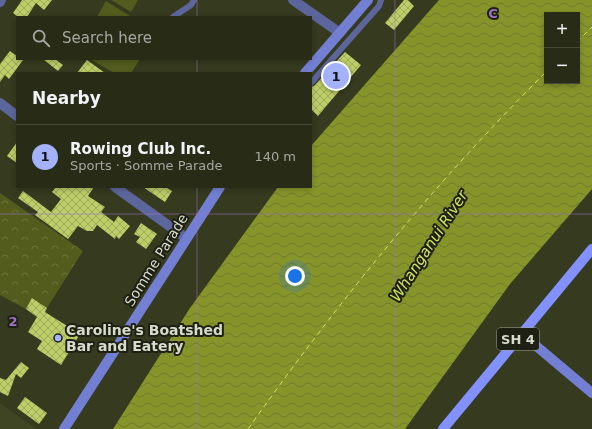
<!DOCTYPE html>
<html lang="en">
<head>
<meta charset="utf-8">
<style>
	body { margin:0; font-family:"DejaVu Sans",sans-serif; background:#343824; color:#f1f3f6 }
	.controls { position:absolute; right:12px; top:12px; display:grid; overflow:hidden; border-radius:0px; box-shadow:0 2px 6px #0003 }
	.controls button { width:36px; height:36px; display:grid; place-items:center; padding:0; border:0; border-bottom:1px solid #444836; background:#282c17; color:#f1f3f6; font:20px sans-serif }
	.you { position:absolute; left:295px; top:276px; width:14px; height:14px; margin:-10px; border:3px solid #fff; border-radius:50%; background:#1a73e8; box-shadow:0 0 0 6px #1a73e833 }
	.badge { display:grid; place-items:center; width:26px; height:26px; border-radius:50%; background:#a4b2fc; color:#111; font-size:13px; font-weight:700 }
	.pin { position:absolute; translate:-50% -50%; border:2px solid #fff; box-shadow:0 1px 4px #0006 }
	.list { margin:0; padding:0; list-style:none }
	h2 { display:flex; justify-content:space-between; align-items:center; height:52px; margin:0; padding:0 16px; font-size:17px }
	h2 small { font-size:13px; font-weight:400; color:#a5a7a1 }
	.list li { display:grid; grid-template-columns:26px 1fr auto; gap:12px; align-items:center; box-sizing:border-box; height:64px; padding:0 16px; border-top:1px solid #444836 }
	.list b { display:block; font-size:15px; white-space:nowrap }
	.list p { margin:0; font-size:13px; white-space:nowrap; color:#a5a7a1 }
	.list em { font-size:13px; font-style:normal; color:#a5a7a1 }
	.icon { flex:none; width:22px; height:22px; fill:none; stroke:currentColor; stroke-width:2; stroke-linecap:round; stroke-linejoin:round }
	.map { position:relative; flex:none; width:592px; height:429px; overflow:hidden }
	.search { position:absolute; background:#282c17; box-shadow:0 2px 6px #0003; left:16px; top:16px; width:296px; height:44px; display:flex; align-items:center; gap:10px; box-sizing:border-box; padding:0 14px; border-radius:0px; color:#a5a7a1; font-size:15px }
	.panel { position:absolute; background:#282c17; box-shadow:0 2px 6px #0003; left:16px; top:72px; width:296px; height:116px; border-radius:0px }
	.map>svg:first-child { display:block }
	.built { fill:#3f4523 }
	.grass { fill:#535c1d }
	.park { fill:url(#park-crowns) }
	.water { fill:url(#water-waves); fill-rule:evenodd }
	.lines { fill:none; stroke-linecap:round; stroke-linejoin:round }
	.ferry { stroke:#d0e45f; stroke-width:1; stroke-dasharray:5 4; stroke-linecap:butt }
	.building { fill:url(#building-cross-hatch) }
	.lane { stroke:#5d669c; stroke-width:6 }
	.street { stroke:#5d669c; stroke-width:10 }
	.secondary { stroke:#737fd3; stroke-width:10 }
	.primary { stroke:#8391ff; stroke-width:10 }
	.grid { fill:none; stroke:#a072c4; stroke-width:1; stroke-opacity:0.55 }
	.poi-dot { fill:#a4b2fc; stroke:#1e2014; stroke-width:1.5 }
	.labels { text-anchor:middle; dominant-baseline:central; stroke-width:4; stroke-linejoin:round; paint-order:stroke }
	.shield { fill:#1e2014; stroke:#a0a394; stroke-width:1 }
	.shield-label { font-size:13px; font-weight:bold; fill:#d7dbcb }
	.street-label { font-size:14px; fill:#d7dbcb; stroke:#1e2014 }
	.poi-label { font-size:14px; font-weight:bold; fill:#d7dbcb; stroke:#1e2014; text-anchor:start }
	.water-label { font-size:15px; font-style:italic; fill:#d0e45f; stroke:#1e2014 }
	.grid-label { font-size:13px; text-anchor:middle; font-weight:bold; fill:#a072c4; stroke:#1e2014; stroke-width:4; stroke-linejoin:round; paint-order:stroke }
</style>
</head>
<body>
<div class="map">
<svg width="592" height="429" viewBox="0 0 592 429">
	<defs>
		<pattern id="park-crowns" width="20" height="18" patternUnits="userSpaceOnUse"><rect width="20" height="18" fill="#535c1d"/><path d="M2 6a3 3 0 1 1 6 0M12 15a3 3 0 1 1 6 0" fill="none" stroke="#6b733c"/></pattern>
		<pattern id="water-waves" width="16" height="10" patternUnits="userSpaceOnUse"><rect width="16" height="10" fill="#86942a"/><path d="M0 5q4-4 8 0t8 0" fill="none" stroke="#717b30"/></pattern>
		<pattern id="building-cross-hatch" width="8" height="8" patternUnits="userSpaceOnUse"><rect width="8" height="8" fill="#bdcd67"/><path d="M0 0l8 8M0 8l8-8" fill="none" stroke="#9eaa5c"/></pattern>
	</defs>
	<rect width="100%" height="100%" fill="#363a1f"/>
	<path class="built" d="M 0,403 L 36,429 L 0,429 Z"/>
	<g class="grass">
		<path d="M 111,0 L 138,0 L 131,12 Z"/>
		<path d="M 106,1 L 132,17 L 97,17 Z"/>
		<path d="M 90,59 L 140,59 L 131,73 L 114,73 Z"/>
	</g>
	<path class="park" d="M 0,193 L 83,251 L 47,308 L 33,298 L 26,309 L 0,295 Z"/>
	<path class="water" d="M 439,0 L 592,0 L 592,189 L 510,284 L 405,429 L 113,429 L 190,308 L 278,187 L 311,187 L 311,146 ZM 547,15 L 577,15 L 577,81 L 547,81 Z"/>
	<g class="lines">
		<g class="ferry">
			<path d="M 577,42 L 592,27"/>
			<path d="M 248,429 C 338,302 437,180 547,71"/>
		</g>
	</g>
	<g class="building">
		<path d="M 22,0 L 52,0 L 44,10 L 36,3 L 27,17 L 18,17 L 13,13 Z"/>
		<path d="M 404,0 L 408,0 L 414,6 L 394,30 L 385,23 Z"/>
		<path d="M 10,51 L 17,56 L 17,59 L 23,60 L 9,79 L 5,75 L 0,82 L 0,64 Z"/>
		<path d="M 345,52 L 361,65 L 318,116 L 311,109 L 311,87 L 314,86 Z"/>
		<path d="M 43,59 L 55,59 L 63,65 L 58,71 Z"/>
		<path d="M 87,60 L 105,73 L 77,73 Z"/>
		<path d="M 17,142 L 17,163 L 7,156 Z"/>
		<path d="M 56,187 L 94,187 L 88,196 L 105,207 L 101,212 L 114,222 L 118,216 L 130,226 L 119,239 L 116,236 L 115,239 L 97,225 L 93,231 L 87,231 L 78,226 L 68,239 L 35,215 L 38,212 L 18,198 L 23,191 L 51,212 L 61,199 L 52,192 Z"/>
		<path d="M 143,187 L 165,187 L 172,191 L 165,202 Z"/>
		<path d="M 141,223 L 157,234 L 146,249 L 136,242 L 140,237 L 134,234 Z"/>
		<path d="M 32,298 L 47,308 L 45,312 L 80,334 L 61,365 L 37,349 L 42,341 L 28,332 L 37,317 L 26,309 Z"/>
		<path d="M 21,362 L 29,368 L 21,378 L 16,374 L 8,396 L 0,392 L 0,378 L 6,380 Z"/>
		<path d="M 25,397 L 47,413 L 39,424 L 17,408 Z"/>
	</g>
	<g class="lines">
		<g class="lane">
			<path d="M 173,17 L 191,5 L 194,0"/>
			<path d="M 311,83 L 379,6 L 381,0"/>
		</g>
		<g class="street">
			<path d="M 293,0 L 340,33"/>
			<path d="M 0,2 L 1,0"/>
			<path d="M 0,103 L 17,116"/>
			<path d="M 115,187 L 186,238"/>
		</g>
		<g class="secondary">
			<path d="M 305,73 L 368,0"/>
			<path d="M 522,334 L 592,393"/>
			<path d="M 64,429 L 220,187"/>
		</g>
		<path class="primary" d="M 443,429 L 592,249"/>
	</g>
	<path class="grid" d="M 197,0 L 197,17M 395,0 L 395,429M 197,59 L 197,73M 197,187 L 197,429M 0,214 L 592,214"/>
	<circle class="poi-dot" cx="58" cy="338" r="4"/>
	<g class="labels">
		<rect class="shield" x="497" y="328" width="42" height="22" rx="3"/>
		<g class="shield-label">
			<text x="518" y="339">SH 4</text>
		</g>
		<g class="street-label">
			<text transform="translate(156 260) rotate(-58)">Somme Parade</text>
		</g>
		<g class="poi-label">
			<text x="66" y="330">Caroline's Boatshed<tspan x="66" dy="16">Bar and Eatery</tspan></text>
		</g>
		<g class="water-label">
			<text transform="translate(429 246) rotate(-57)">Whanganui River</text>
		</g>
	</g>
	<g class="grid-label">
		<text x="493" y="18">C</text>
		<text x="13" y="326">2</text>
	</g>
</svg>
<div class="controls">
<button>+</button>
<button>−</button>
</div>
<div class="you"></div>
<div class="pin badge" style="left:336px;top:76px">1</div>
<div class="search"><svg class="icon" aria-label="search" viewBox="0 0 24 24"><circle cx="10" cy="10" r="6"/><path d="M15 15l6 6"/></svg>Search here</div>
<section class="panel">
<h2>Nearby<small></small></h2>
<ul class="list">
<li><span class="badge">1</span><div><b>Rowing Club Inc.</b><p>Sports · Somme Parade</p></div><em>140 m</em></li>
</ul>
</section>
</div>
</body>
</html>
